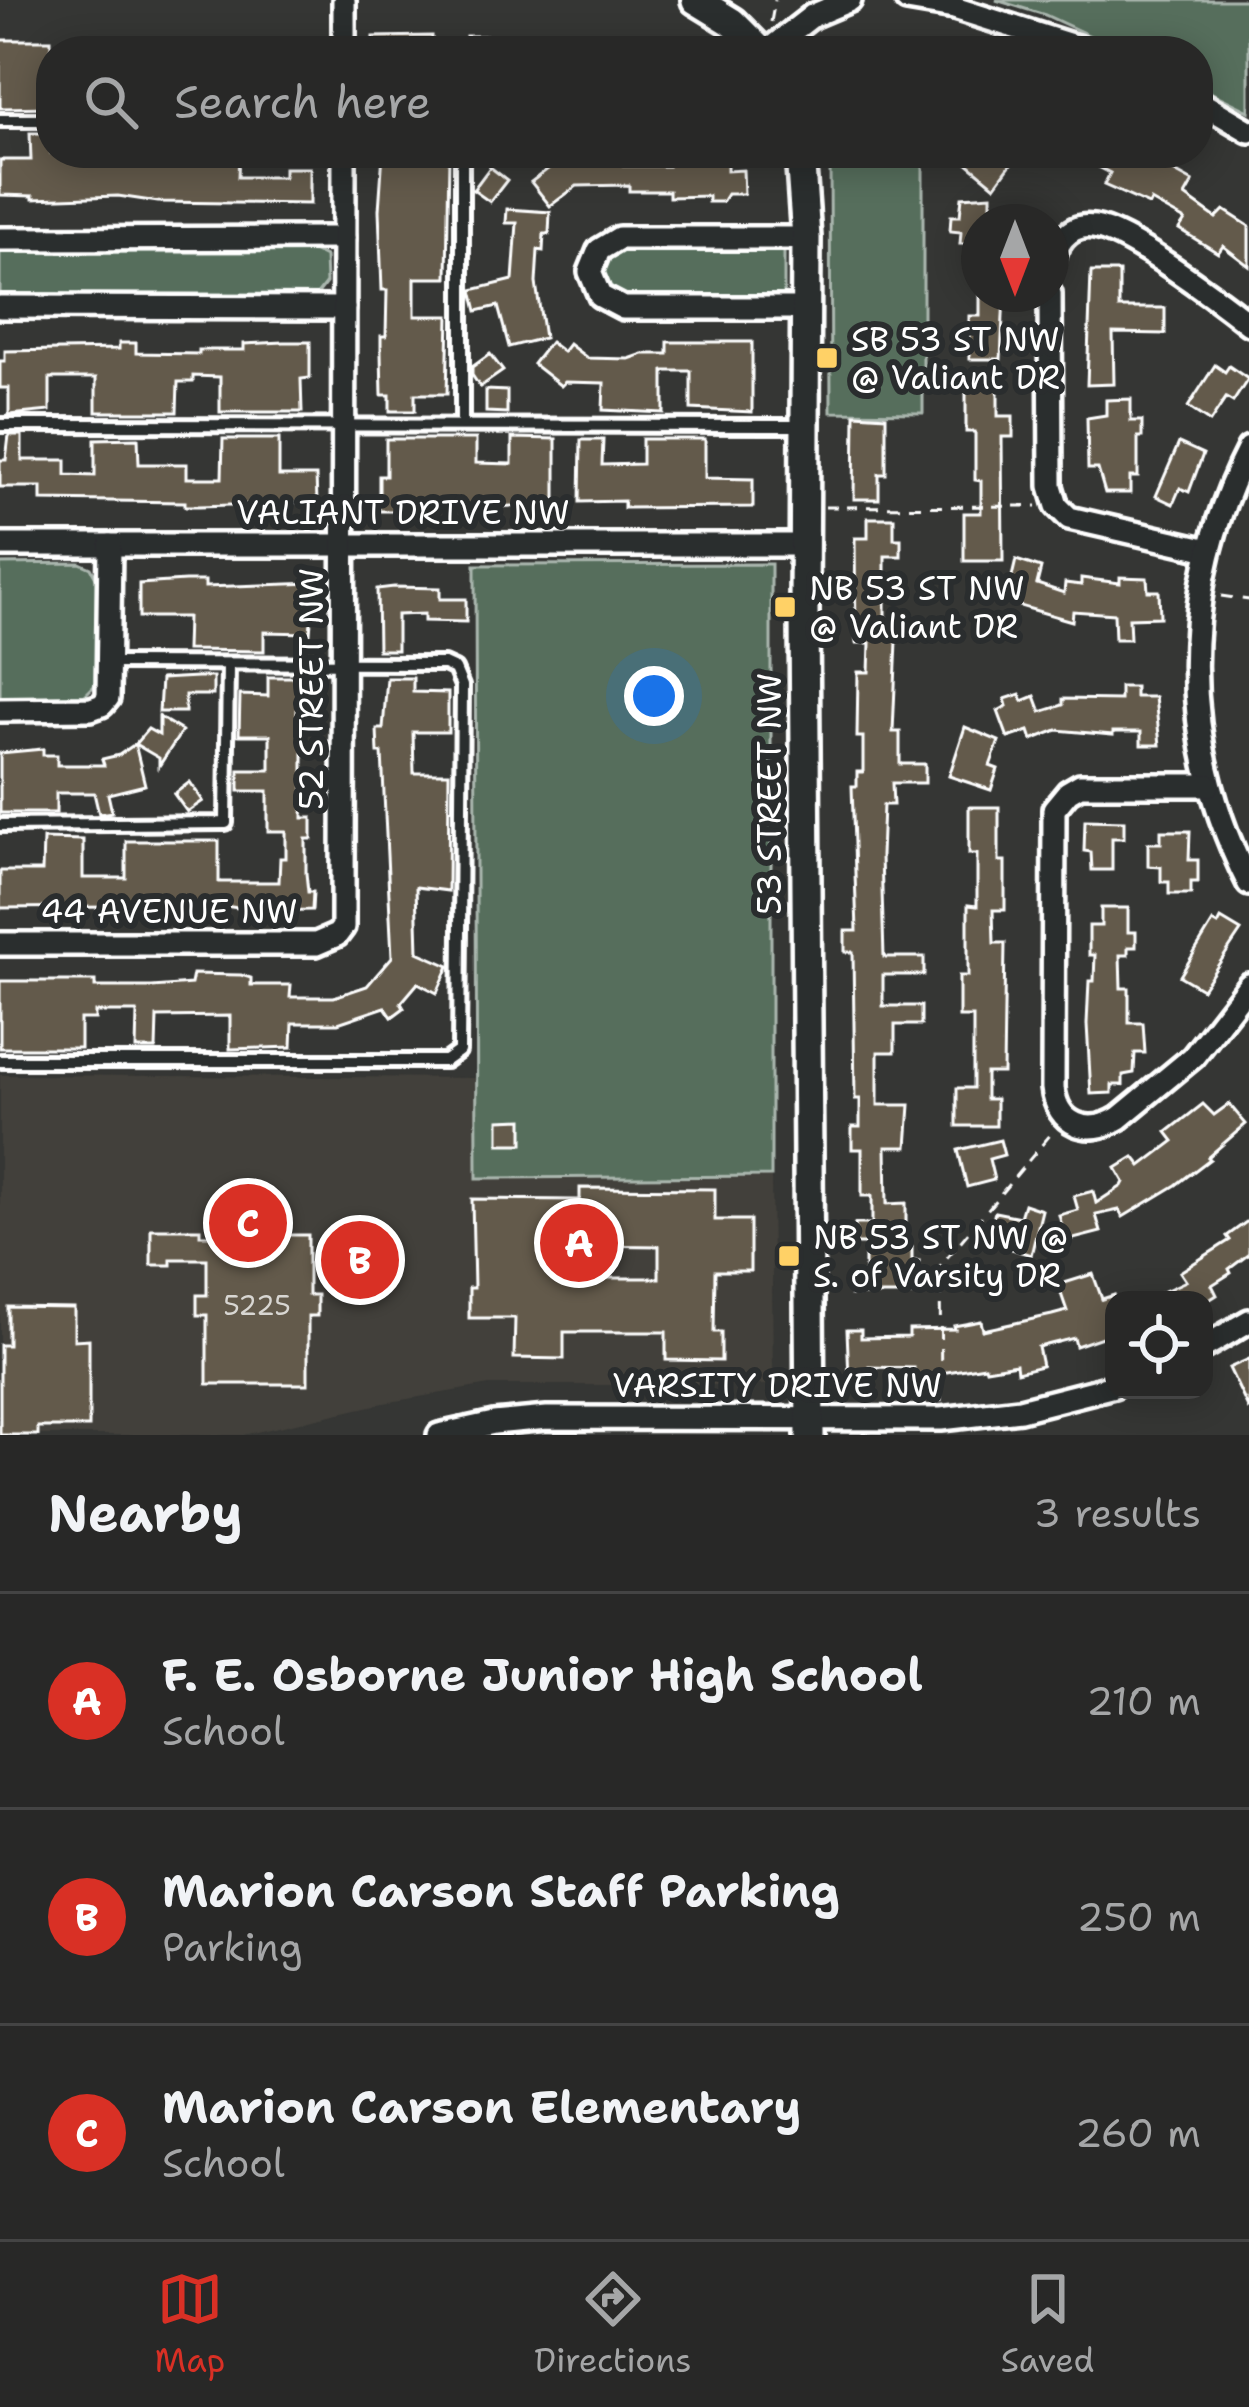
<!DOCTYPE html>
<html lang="en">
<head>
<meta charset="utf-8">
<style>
	body { margin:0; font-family:"Shantell Sans",sans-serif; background:#30302f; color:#f1f3f6 }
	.controls { position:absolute; right:36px; bottom:36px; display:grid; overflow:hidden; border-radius:24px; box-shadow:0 6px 30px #0003 }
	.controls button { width:108px; height:108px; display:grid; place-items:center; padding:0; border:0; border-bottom:3px solid #444; background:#282827; color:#f1f3f6; font:60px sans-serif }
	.compass { position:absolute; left:961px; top:204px; width:108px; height:108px; border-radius:50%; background:#282827; box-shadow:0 6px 30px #0003; rotate:180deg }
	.you { position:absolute; left:654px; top:696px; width:42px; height:42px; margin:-30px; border:9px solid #fff; border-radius:50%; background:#1a73e8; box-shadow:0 0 0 18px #1a73e833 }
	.badge { display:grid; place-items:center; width:78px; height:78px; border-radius:50%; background:#d93025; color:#fff; font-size:39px; font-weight:700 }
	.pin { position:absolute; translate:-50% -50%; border:6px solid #fff; box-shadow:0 3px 12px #0006 }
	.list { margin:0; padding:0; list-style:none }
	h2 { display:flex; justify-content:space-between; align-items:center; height:156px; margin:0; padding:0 48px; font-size:51px }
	h2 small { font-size:39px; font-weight:400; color:#a5a6a7 }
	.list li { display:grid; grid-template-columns:78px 1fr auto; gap:36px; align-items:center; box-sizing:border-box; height:216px; padding:0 48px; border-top:3px solid #444 }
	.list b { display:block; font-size:45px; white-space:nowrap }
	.list p { margin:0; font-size:39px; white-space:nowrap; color:#a5a6a7 }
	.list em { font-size:39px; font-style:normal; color:#a5a6a7 }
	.icon { flex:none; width:66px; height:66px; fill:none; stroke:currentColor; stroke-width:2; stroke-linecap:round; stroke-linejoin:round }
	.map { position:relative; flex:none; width:1249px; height:1435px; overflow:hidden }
	.search { position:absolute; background:#282827; box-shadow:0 6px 30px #0003; left:36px; right:36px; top:36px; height:132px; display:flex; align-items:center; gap:30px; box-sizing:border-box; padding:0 42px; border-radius:48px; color:#a5a6a7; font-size:45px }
	.sheet { height:804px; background:#282827 }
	nav { display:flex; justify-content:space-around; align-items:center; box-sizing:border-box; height:168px; border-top:3px solid #444; background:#282827; font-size:33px; color:#a5a6a7 }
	nav a { display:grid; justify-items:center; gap:6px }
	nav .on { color:#d93025 }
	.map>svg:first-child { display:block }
	.built { fill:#43413b }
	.green { fill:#566e5c; stroke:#aab6ae; stroke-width:3 }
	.building { fill:#635a4b; stroke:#fff; stroke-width:3; fill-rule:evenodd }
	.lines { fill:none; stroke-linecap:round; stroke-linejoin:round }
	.lane-casing { stroke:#fff; stroke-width:20 }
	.street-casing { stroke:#fff; stroke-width:30 }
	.secondary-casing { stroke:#fff; stroke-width:36 }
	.path { stroke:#fff; stroke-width:3; stroke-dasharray:12 9; stroke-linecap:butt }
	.lane { stroke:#2a2d2e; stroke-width:10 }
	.street { stroke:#2a2d2e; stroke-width:21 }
	.secondary { stroke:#2a2d2e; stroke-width:27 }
	.poi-dot { fill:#ffd166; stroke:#2a2d2e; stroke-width:4.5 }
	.labels { text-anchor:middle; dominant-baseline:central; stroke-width:12; stroke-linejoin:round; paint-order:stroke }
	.number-label { font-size:27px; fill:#d8d6d2 }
	.poi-label { font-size:33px; fill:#fff; stroke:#2a2d2e; text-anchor:start }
	.street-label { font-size:33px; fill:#fff; stroke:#2a2d2e }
</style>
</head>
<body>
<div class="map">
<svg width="1249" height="1435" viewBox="0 0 1249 1435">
	<rect width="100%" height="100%" fill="#353634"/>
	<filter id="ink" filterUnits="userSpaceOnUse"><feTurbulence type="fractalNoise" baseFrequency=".00833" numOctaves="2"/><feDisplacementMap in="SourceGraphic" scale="24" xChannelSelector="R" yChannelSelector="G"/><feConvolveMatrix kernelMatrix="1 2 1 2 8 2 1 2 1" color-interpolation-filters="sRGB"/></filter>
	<g filter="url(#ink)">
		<path class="built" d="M 0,1075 L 475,1078 L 477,1178 L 771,1176 L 773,1385 L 489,1385 L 384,1403 L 243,1435 L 0,1435 Z"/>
		<g class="green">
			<path d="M 996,0 L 1249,0 L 1249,111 L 1198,86 L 1198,51 L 1123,51 L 1045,15 Z"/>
			<path d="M 830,153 L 923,153 L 923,413 L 831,412 Z"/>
			<path d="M 5,249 L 309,249 L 325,257 L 326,283 L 316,296 L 5,297 L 0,295 L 0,250 Z"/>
			<path d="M 627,250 L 784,250 L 784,298 L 625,298 L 603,283 C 603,263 607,255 627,250 Z"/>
			<path d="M 80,563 L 91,568 L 98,581 L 98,674 L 94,686 L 84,696 L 0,697 L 0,564 Z"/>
			<path d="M 771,564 L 771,1176 L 477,1178 L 475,565 Z"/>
		</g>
		<g class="building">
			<path d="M 432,36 L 432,51 L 373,51 L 373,37 Z"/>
			<path d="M 466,36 L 597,36 L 596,51 L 466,51 Z"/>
			<path d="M 0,40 L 51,40 L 51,107 L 0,108 Z"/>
			<path d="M 30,133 L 50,133 L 51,153 L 93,153 L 93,165 L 128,165 L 129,153 L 148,153 L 148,165 L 177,166 L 177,153 L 239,153 L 238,177 L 284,177 L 284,168 L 310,168 L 310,204 L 158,202 L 118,196 L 33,199 L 33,196 L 0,195 L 0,160 L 31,160 Z"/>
			<path d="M 383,153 L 449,153 L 447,278 L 415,278 L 415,316 L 449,316 L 447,394 L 415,394 L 415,411 L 390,411 L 390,395 L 382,395 L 381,353 L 381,336 L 386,336 L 387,290 L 382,290 L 379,210 Z"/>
			<path d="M 667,153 L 727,153 L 727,171 L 743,170 L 744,194 L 727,194 L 722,202 L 708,202 L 708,196 L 669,197 L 669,191 L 629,191 L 629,185 L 577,186 L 550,206 L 531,182 L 566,155 L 624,157 L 624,166 L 668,166 Z"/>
			<path d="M 955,153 L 1019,153 L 995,186 Z"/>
			<path d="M 1071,153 L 1140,153 L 1193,182 L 1185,196 L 1216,218 L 1224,210 L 1249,226 L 1249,266 L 1223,246 L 1218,253 L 1179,229 L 1185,220 L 1151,201 L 1149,205 L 1104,185 L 1110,173 Z"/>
			<path d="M 490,167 L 507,180 L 490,202 L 473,190 Z"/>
			<path d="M 991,195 L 991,222 L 979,222 L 979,244 L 960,244 L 961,232 L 950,231 L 951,216 L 960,216 L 962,197 Z"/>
			<path d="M 507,209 L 550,212 L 549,234 L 544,234 L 543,251 L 538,250 L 536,283 L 544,338 L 509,347 L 498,306 L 477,311 L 472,290 L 513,280 L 517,223 L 506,223 Z"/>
			<path d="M 1091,272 L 1119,272 L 1119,308 L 1165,308 L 1165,334 L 1113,333 L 1114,384 L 1087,385 Z"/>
			<path d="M 980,294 L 1004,294 L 1001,359 L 969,359 L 969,316 L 980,316 Z"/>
			<path d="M 284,342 L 310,342 L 310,378 L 301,379 L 302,412 L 220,412 L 220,377 L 193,376 L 193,382 L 178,382 L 177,412 L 96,412 L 96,378 L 50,378 L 50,411 L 9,415 L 9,388 L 0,388 L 0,361 L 5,361 L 5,351 L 119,349 L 119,343 L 136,343 L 136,353 L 199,354 L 199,350 L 244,350 L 244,344 Z"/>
			<path d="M 550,342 L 563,352 L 569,344 L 587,358 L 629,359 L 643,354 L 668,354 L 668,342 L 752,342 L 752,412 L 691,409 L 691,371 L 664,371 L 664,413 L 603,410 L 604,383 L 565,382 L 561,386 L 533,364 Z"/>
			<path d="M 490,354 L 503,371 L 480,387 L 472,375 L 472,367 Z"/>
			<path d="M 1215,365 L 1225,372 L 1229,366 L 1248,379 L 1233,402 L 1226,398 L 1210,422 L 1188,407 Z"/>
			<path d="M 966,387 L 998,387 L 998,416 L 1013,416 L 1013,437 L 1002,437 L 1003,561 L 964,561 L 964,513 L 981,513 L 981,481 L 975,480 L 975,432 L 966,432 Z"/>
			<path d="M 486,390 L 507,391 L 507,413 L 486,412 Z"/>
			<path d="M 1131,399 L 1131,421 L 1142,421 L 1142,437 L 1138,437 L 1138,477 L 1130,477 L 1130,493 L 1105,493 L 1098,469 L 1088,469 L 1087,418 L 1106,415 L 1106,400 Z"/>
			<path d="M 855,414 L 886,416 L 886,474 L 879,474 L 879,499 L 854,499 Z"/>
			<path d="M 9,435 L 22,435 L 22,460 L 66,460 L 66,475 L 95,476 L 95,439 L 138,438 L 139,464 L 187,464 L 187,478 L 222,478 L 223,439 L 279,439 L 279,476 L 316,476 L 317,502 L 199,506 L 185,506 L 185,502 L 41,500 L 41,487 L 0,487 L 0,460 L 6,460 Z"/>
			<path d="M 512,438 L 556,439 L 556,504 L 472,508 L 404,505 L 404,511 L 379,511 L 379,476 L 386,476 L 386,439 L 476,439 L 476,463 L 512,464 Z"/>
			<path d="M 642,439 L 705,439 L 705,478 L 753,479 L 753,507 L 624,508 L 624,501 L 580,502 L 581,440 L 603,440 L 602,465 L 642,464 Z"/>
			<path d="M 1179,443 L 1203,454 L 1189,492 L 1180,488 L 1173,504 L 1156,496 Z"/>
			<path d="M 868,518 L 894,518 L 894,539 L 901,539 L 901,556 L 885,556 L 885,618 L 898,618 L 893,732 L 900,732 L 900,764 L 925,764 L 925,783 L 892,783 L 893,805 L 883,805 L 881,856 L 884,957 L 924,957 L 924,975 L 883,975 L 883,1006 L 921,1006 L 921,1025 L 895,1025 L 895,1052 L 878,1052 L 878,1105 L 910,1105 L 907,1147 L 886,1147 L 887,1204 L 906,1203 L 906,1247 L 912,1247 L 912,1261 L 919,1261 L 914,1295 L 851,1295 L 851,1274 L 865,1274 L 865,1244 L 856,1244 L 855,1224 L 872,1224 L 872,1196 L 862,1196 L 862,1149 L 852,1149 L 852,1127 L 860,1127 L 860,1099 L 855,1099 L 853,952 L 845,952 L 845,931 L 857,931 L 852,786 L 857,786 L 857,772 L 863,772 L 863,737 L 857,737 L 858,672 L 869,672 L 870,643 L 856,643 L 855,538 L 868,538 Z"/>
			<path d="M 1016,560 L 1041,568 L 1037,584 L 1064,593 L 1065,583 L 1081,585 L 1081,578 L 1120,583 L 1120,577 L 1147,578 L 1148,591 L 1159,591 L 1160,617 L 1129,618 L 1130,639 L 1115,639 L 1114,614 L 1073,611 L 1072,621 L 1006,602 Z"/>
			<path d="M 185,581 L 205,581 L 205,587 L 314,583 L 310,633 L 264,632 L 264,651 L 186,650 L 187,617 L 139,617 L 139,584 Z"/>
			<path d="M 394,587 L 440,588 L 440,599 L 466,599 L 466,622 L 424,621 L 424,614 L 397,615 L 397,650 L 378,650 L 377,589 Z"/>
			<path d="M 197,677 L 213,677 L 213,695 L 185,695 L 185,712 L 159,712 L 161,679 Z"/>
			<path d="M 268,677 L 302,677 L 302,691 L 297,691 L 297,717 L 303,717 L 303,818 L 312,818 L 312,839 L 306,839 L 306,873 L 308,892 L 313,892 L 312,910 L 257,911 L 225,906 L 0,908 L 0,871 L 42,871 L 43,839 L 83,840 L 83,878 L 126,878 L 126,841 L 219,841 L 219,882 L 279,882 L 280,858 L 286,858 L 286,831 L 268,831 L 268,791 L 239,791 L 239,770 L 270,770 L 270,735 L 239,735 L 240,695 L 268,696 Z"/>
			<path d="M 387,678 L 413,678 L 413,692 L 448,693 L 448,732 L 413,732 L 414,773 L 449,773 L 448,891 L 416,887 L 418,952 L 449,966 L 437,993 L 418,983 L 401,1003 L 404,1008 L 392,1017 L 385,1007 L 338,1023 L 293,1023 L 292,1047 L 230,1049 L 230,1016 L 157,1017 L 156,1049 L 136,1049 L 137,1012 L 95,1012 L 95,1019 L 80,1019 L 80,1048 L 0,1048 L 0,981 L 95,981 L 95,987 L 152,987 L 191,984 L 193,974 L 241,975 L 251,978 L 251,985 L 291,985 L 290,997 L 334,997 L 367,986 L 392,957 L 382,753 L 378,753 L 377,729 L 383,729 Z"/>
			<path d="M 1120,687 L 1135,687 L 1135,697 L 1155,697 L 1160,745 L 1141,745 L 1141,732 L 1113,732 L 1113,735 L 1057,730 L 1032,740 L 1029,731 L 1008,738 L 998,711 L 1007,706 L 1005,699 L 1020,694 L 1023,701 L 1035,696 L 1041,712 L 1063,705 L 1063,699 L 1120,700 Z"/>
			<path d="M 159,717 L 182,731 L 159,766 L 159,758 L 135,744 L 148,729 L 159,735 Z"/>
			<path d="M 965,727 L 999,741 L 990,766 L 998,769 L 991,790 L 949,776 Z"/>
			<path d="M 135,744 L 145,785 L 108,794 L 112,812 L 99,814 L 94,793 L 56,793 L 56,813 L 0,813 L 0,753 L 43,749 L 43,755 L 57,755 L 57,765 L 104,765 L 102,759 L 119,755 Z"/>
			<path d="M 190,782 L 203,801 L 187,812 L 174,794 Z"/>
			<path d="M 969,807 L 999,807 L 999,861 L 1005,861 L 1005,910 L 993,910 L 994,943 L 1005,943 L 1003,1073 L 986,1073 L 986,1099 L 996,1099 L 996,1126 L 957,1126 L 957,1088 L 973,1088 L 973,1017 L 959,1017 L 959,976 L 968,976 L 968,905 L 977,906 L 977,854 L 969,854 Z"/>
			<path d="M 1085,820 L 1124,821 L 1124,838 L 1112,838 L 1112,870 L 1092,870 L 1091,852 L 1084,851 Z"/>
			<path d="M 1161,831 L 1190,831 L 1189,860 L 1198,860 L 1198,882 L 1191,882 L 1191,894 L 1169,894 L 1169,882 L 1161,882 L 1161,867 L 1148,866 L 1148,843 L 1161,843 Z"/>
			<path d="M 1101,908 L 1128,908 L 1128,932 L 1136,932 L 1136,947 L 1128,947 L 1128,955 L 1120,955 L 1121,988 L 1129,988 L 1129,1023 L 1143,1023 L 1145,1053 L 1135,1053 L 1134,1073 L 1123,1075 L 1123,1085 L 1112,1085 L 1112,1093 L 1091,1094 L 1087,1024 L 1089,981 L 1094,981 L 1095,955 L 1089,955 L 1089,926 L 1101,926 Z"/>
			<path d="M 1221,919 L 1241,931 L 1202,989 L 1180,976 L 1213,922 L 1218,925 Z"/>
			<path d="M 1203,1104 L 1214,1115 L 1229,1104 L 1246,1124 L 1208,1157 L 1210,1159 L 1176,1185 L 1123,1217 L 1119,1210 L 1096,1215 L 1101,1232 L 1066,1241 L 1059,1215 L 1078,1210 L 1074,1196 L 1093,1191 L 1096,1203 L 1122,1186 L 1124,1182 L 1116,1168 L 1134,1157 L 1141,1166 L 1174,1141 L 1167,1132 Z"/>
			<path d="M 523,1119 L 523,1144 L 499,1144 L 499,1120 Z"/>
			<path d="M 1000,1140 L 1004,1155 L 989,1159 L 994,1180 L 967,1187 L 958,1150 Z"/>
			<path d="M 580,1188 L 715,1189 L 715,1220 L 750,1220 L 750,1271 L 715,1271 L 714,1332 L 721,1332 L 721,1361 L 666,1360 L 666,1332 L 564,1332 L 564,1359 L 514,1358 L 515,1318 L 469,1318 L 469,1288 L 474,1288 L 472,1199 L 580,1200 ZM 581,1245 L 659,1246 L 659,1278 L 581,1278 Z"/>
			<path d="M 1024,1204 L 1042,1210 L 1031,1255 L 986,1241 L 995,1212 L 1020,1217 Z"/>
			<path d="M 1249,1220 L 1249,1254 L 1229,1269 L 1231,1273 L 1212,1285 L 1217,1295 L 1204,1303 L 1204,1300 L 1145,1300 L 1186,1281 L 1180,1272 L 1230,1240 L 1227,1236 Z"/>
			<path d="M 151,1229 L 200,1229 L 200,1235 L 308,1235 L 308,1295 L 317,1295 L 317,1316 L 308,1316 L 308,1384 L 207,1384 L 207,1315 L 197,1315 L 197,1295 L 207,1295 L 207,1259 L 171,1259 L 171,1265 L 151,1265 Z"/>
			<path d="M 1093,1274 L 1102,1299 L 1114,1295 L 1114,1333 L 1076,1346 L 1074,1338 L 1038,1347 L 1042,1366 L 1017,1372 L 1016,1364 L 986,1369 L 985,1366 L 934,1374 L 934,1380 L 914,1380 L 914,1368 L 869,1367 L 869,1378 L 849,1378 L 847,1330 L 861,1330 L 861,1338 L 909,1337 L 909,1330 L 955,1329 L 954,1326 L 981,1321 L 983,1330 L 1052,1315 L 1067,1311 L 1058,1285 Z"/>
			<path d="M 8,1307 L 74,1308 L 74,1340 L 89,1339 L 89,1427 L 38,1427 L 38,1435 L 0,1435 L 0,1345 L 8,1345 Z"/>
			<path d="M 1249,1359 L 1249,1410 L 1229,1368 Z"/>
		</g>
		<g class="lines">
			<g class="lane-casing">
				<g id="lane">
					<path d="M 0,120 L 51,120"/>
					<path d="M 0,425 L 803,426"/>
					<path d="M 462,425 L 462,153"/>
					<path d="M 0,825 L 226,823 L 228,665"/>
					<path d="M 0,1061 L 445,1061 L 459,1051 L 462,686 L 455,669 L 444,664 L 111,663"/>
				</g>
			</g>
			<g class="street-casing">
				<g id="street">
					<path d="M 344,0 L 344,51"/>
					<path d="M 907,0 L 954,8 L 1090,51"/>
					<path d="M 767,51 L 812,16 L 850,0"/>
					<path d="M 1198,101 L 1249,131"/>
					<path d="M 806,238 L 619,238 L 599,250 L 590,272 L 600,296 L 623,308 L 807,308"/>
					<path d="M 0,239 L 344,238"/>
					<path d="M 1051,268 C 1055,246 1067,223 1094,227 C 1129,232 1220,301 1249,324"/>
					<path d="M 1050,294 L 1051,486 L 1057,506 L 1069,518 L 1209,550"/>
					<path d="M 0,307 L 344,308"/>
					<path d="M 1249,448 C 1177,587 1178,745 1249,884"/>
					<path d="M 0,545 L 806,545"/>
					<path d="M 0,710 L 91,709 L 102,705 L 108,698 L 110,545"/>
					<path d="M 1209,785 L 1080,785 L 1068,792 L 1054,809 L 1053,1088 C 1057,1125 1088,1137 1119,1118 L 1193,1057 L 1249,985"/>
					<path d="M 0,944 L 316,944 L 337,935 L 343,927 L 344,153"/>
					<path d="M 1204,1347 L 1249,1321"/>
					<path d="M 439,1435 L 494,1423 L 547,1418 L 941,1419 L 1020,1410 L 1114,1386"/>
				</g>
			</g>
			<g class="secondary-casing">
				<g id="secondary">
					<path d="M 696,0 L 732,22 L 761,51"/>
					<path d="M 800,153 L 806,238 L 804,611 L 810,1435"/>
				</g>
			</g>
			<g class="path">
				<path d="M 771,22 L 775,0"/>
				<path d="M 825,507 L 1037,506"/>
				<path d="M 1221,596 L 1249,600"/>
				<path d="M 941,1402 L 940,1266 L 1051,1134"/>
			</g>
			<use href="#lane" class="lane"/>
			<use href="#street" class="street"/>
			<use href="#secondary" class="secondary"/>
		</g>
	</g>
	<g class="poi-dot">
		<rect x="815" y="346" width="24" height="24" rx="6"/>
		<rect x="773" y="595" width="24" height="24" rx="6"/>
		<rect x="777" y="1244" width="24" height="24" rx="6"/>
	</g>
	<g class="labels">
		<g class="number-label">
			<text x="257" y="1305">5225</text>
		</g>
		<g class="poi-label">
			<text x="851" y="339">SB 53 ST NW<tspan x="851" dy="38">@ Valiant DR</tspan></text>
			<text x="809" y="588">NB 53 ST NW<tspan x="809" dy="38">@ Valiant DR</tspan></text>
			<text x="813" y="1237">NB 53 ST NW @<tspan x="813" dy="38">S. of Varsity DR</tspan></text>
		</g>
		<g class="street-label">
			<text x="403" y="512">VALIANT DRIVE NW</text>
			<text transform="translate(311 689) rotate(-90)">52 STREET NW</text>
			<text transform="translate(769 794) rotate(-90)">53 STREET NW</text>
			<text x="169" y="911">44 AVENUE NW</text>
			<text x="777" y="1385">VARSITY DRIVE NW</text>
		</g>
	</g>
</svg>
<div class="controls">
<button><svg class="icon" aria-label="locate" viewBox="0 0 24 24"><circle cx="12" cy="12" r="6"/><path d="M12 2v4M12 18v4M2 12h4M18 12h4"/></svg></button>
</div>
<svg class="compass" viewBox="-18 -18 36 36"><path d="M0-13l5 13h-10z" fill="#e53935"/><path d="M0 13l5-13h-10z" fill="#a5a6a7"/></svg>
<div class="you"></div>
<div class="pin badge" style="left:579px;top:1243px">A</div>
<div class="pin badge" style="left:360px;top:1260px">B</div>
<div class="pin badge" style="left:248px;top:1223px">C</div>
<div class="search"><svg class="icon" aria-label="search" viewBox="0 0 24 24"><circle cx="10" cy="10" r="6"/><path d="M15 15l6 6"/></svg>Search here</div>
</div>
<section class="sheet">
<h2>Nearby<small>3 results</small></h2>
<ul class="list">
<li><span class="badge">A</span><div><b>F. E. Osborne Junior High School</b><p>School</p></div><em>210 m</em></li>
<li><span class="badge">B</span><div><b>Marion Carson Staff Parking</b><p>Parking</p></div><em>250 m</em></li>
<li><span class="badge">C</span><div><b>Marion Carson Elementary</b><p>School</p></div><em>260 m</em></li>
</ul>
</section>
<nav>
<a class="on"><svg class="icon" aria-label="map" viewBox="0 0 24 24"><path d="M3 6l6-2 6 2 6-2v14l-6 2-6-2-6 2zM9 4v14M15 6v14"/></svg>Map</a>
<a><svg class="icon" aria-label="directions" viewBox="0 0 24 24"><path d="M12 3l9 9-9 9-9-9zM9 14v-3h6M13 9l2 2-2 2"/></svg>Directions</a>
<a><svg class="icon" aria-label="saved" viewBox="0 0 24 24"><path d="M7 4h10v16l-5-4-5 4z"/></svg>Saved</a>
</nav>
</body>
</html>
